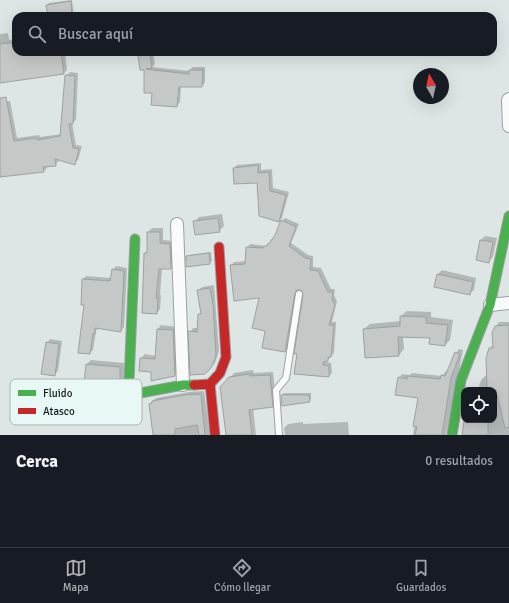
<!DOCTYPE html>
<html lang="es">
<head>
<meta charset="utf-8">
<style>
	body { margin:0; font-family:Signika,sans-serif; background:#20242c; color:#f1f3f6 }
	.controls { position:absolute; right:12px; bottom:12px; display:grid; overflow:hidden; border-radius:8px; box-shadow:0 4px 16px #0002 }
	.controls button { width:36px; height:36px; display:grid; place-items:center; padding:0; border:0; border-bottom:1px solid #363941; background:#171b24; color:#f1f3f6; font:20px sans-serif }
	.compass { position:absolute; left:413px; top:68px; width:36px; height:36px; border-radius:50%; background:#171b24; box-shadow:0 4px 16px #0002; rotate:351deg }
	.list { margin:0; padding:0; list-style:none }
	h2 { display:flex; justify-content:space-between; align-items:center; height:52px; margin:0; padding:0 16px; font-size:17px }
	h2 small { font-size:13px; font-weight:400; color:#9ea1a6 }
	.icon { flex:none; width:22px; height:22px; fill:none; stroke:currentColor; stroke-width:2; stroke-linecap:round; stroke-linejoin:round }
	.map { position:relative; flex:none; width:509px; height:435px; overflow:hidden }
	.search { position:absolute; background:#171b24; box-shadow:0 4px 16px #0002; left:12px; right:12px; top:12px; height:44px; display:flex; align-items:center; gap:10px; box-sizing:border-box; padding:0 14px; border-radius:12px; color:#9ea1a6; font-size:15px }
	.sheet { height:112px; background:#171b24 }
	nav { display:flex; justify-content:space-around; align-items:center; box-sizing:border-box; height:56px; border-top:1px solid #363941; background:#171b24; font-size:11px; color:#9ea1a6 }
	nav a { display:grid; justify-items:center; gap:2px }
	nav .on { color:#aeb2b3 }
	.map>svg:first-child { display:block }
	.shadow { fill:#0003 }
	.building { fill:#c4c9c7; stroke:#9da2a1 }
	.lines { fill:none; stroke-linecap:round; stroke-linejoin:round }
	.lane-casing { stroke:#9ba1a1; stroke-width:8 }
	.street-casing { stroke:#9ba1a1; stroke-width:14 }
	.fast-casing { stroke:#9ba1a1; stroke-width:11 }
	.jam-casing { stroke:#9ba1a1; stroke-width:11 }
	.lane { stroke:#fafbfb; stroke-width:6 }
	.street { stroke:#fafbfb; stroke-width:12 }
	.fast { stroke:#4caf50; stroke-width:9 }
	.jam { stroke:#c62828; stroke-width:9 }
	.key { fill:#e7f8f6; stroke:#a8b6b4; stroke-width:1 }
	.key-label { font-size:11px; fill:#161c1b }
</style>
</head>
<body>
<div class="map">
<svg width="509" height="435" viewBox="0 0 509 435">
	<rect width="100%" height="100%" fill="#dee6e5"/>
	<g class="shadow">
		<path d="M 72,0 L 74,16 L 49,16 L 47,5 L 49,3 Z"/>
		<path d="M 8,33 L 9,40 L 16,39 L 16,52 L 65,52 L 67,70 L 64,73 L 0,82 L 0,34 Z"/>
		<path d="M 146,52 L 153,52 L 155,64 L 152,67 L 189,71 L 193,67 L 205,67 L 205,83 L 202,86 L 181,86 L 180,102 L 177,106 L 153,92 L 145,68 L 139,56 L 142,53 Z"/>
		<path d="M 70,72 L 78,73 L 76,120 L 72,123 L 76,145 L 82,146 L 78,160 L 74,163 L 58,159 L 59,161 L 55,165 L 47,165 L 47,168 L 44,171 L 5,175 L 0,178 L 0,102 L 10,101 L 17,138 L 39,135 L 40,137 L 62,134 L 66,76 Z"/>
		<path d="M 261,163 L 261,170 L 272,169 L 273,188 L 289,192 L 282,218 L 279,221 L 257,182 L 234,168 L 237,165 Z"/>
		<path d="M 222,214 L 224,226 L 219,231 L 194,222 L 199,217 Z"/>
		<path d="M 285,218 L 299,224 L 291,243 L 308,255 L 313,256 L 313,267 L 321,268 L 331,289 L 335,289 L 334,295 L 337,301 L 332,322 L 336,322 L 334,353 L 328,360 L 321,361 L 331,363 L 332,373 L 329,376 L 298,353 L 304,295 L 302,289 L 297,289 L 288,348 L 285,351 L 266,330 L 260,297 L 231,266 L 234,262 L 246,261 L 247,248 L 250,244 L 266,246 L 268,243 L 270,244 L 276,235 L 282,221 Z"/>
		<path d="M 152,228 L 163,228 L 163,240 L 173,241 L 174,265 L 171,268 L 162,268 L 160,295 L 161,295 L 160,309 L 157,313 L 145,253 L 148,251 L 148,232 Z"/>
		<path d="M 485,236 L 497,238 L 493,257 L 488,262 L 481,240 Z"/>
		<path d="M 211,252 L 212,261 L 210,263 L 187,257 L 189,255 Z"/>
		<path d="M 116,266 L 127,268 L 124,327 L 121,331 L 98,328 L 96,331 L 93,350 L 90,353 L 83,279 L 86,276 L 111,278 L 113,270 Z"/>
		<path d="M 442,270 L 476,278 L 474,290 L 469,294 L 435,286 L 438,274 Z"/>
		<path d="M 214,285 L 219,351 L 215,363 L 205,373 L 190,332 L 193,328 L 198,328 L 199,314 L 202,312 L 198,291 L 202,287 Z"/>
		<path d="M 407,311 L 431,312 L 431,317 L 453,320 L 450,340 L 445,345 L 431,337 L 403,336 L 404,349 L 399,355 L 364,329 L 370,324 L 401,321 L 401,316 Z"/>
		<path d="M 499,322 L 509,322 L 509,435 L 463,435 L 466,420 L 494,420 L 494,390 L 478,390 L 481,380 L 485,376 L 488,377 L 489,349 L 494,344 L 496,326 Z"/>
		<path d="M 161,325 L 177,327 L 178,372 L 175,375 L 141,370 L 141,358 L 145,354 L 156,356 L 158,329 Z"/>
		<path d="M 50,339 L 62,341 L 58,371 L 54,375 L 47,343 Z"/>
		<path d="M 459,349 L 463,350 L 446,435 L 413,435 L 419,397 L 399,378 L 402,374 L 410,375 L 412,373 L 442,376 L 446,371 L 448,372 L 456,353 Z"/>
		<path d="M 91,360 L 124,363 L 124,384 L 119,388 L 106,384 L 85,382 L 87,364 Z"/>
		<path d="M 253,370 L 254,373 L 273,372 L 276,402 L 272,406 L 253,408 L 256,435 L 226,435 L 221,388 L 234,373 Z"/>
		<path d="M 204,391 L 210,435 L 154,435 L 150,404 L 156,398 L 189,392 Z"/>
		<path d="M 284,393 L 311,393 L 311,399 L 309,401 L 282,395 Z"/>
		<path d="M 303,422 L 303,424 L 348,422 L 349,435 L 285,435 L 284,428 L 288,424 Z"/>
	</g>
	<g class="building">
		<path d="M 71,1 L 72,16 L 48,16 L 46,5 Z"/>
		<path d="M 16,42 L 16,52 L 61,52 L 64,74 L 0,83 L 0,44 Z"/>
		<path d="M 150,53 L 152,68 L 146,69 L 189,74 L 189,70 L 203,70 L 202,87 L 179,87 L 177,107 L 151,105 L 152,93 L 144,93 L 144,70 L 140,70 L 138,56 Z"/>
		<path d="M 65,75 L 75,76 L 73,124 L 69,124 L 73,148 L 79,149 L 75,165 L 55,159 L 56,166 L 43,167 L 44,172 L 0,177 L 0,98 L 6,97 L 14,141 L 36,138 L 37,140 L 60,136 Z"/>
		<path d="M 258,165 L 258,173 L 269,172 L 270,191 L 286,195 L 279,222 L 259,216 L 257,183 L 234,184 L 233,168 Z"/>
		<path d="M 218,218 L 220,232 L 195,235 L 193,221 Z"/>
		<path d="M 281,220 L 296,227 L 289,246 L 305,258 L 311,259 L 310,270 L 318,271 L 328,292 L 333,292 L 332,299 L 335,305 L 329,325 L 334,325 L 331,357 L 328,357 L 328,361 L 323,362 L 323,365 L 329,366 L 329,377 L 294,374 L 297,354 L 294,354 L 303,295 L 301,290 L 297,290 L 295,293 L 285,352 L 262,348 L 265,331 L 252,328 L 259,298 L 234,301 L 230,265 L 245,264 L 246,247 L 263,248 L 264,246 L 267,246 L 275,235 Z"/>
		<path d="M 147,232 L 160,232 L 160,243 L 170,244 L 171,269 L 159,269 L 156,298 L 158,298 L 157,314 L 142,313 L 144,253 L 147,253 Z"/>
		<path d="M 480,240 L 493,242 L 489,263 L 476,260 Z"/>
		<path d="M 209,253 L 210,264 L 186,267 L 186,256 Z"/>
		<path d="M 112,269 L 124,271 L 121,332 L 95,328 L 95,334 L 93,333 L 90,354 L 78,353 L 84,305 L 81,305 L 82,279 L 110,281 Z"/>
		<path d="M 437,274 L 473,282 L 470,295 L 434,287 Z"/>
		<path d="M 210,288 L 213,304 L 216,356 L 211,368 L 205,374 L 190,375 L 188,331 L 197,332 L 198,314 L 201,314 L 197,290 Z"/>
		<path d="M 400,316 L 426,317 L 426,323 L 448,325 L 445,346 L 429,344 L 430,338 L 398,337 L 399,356 L 365,358 L 363,329 L 400,326 Z"/>
		<path d="M 509,325 L 509,427 L 505,428 L 496,390 L 487,390 L 486,358 L 489,348 L 493,348 L 492,333 L 495,326 Z"/>
		<path d="M 157,329 L 173,330 L 175,376 L 151,381 L 151,372 L 139,371 L 140,358 L 155,359 Z"/>
		<path d="M 46,342 L 59,344 L 55,376 L 41,374 Z"/>
		<path d="M 455,352 L 460,354 L 451,378 L 442,435 L 415,435 L 417,427 L 413,426 L 418,398 L 395,395 L 398,377 L 407,379 L 407,376 L 440,379 L 441,375 L 445,376 Z"/>
		<path d="M 86,364 L 120,367 L 120,389 L 105,388 L 105,385 L 84,383 Z"/>
		<path d="M 250,374 L 250,376 L 270,375 L 273,407 L 249,410 L 252,435 L 226,435 L 220,387 L 229,377 Z"/>
		<path d="M 201,394 L 205,435 L 199,435 L 197,425 L 175,429 L 175,435 L 153,435 L 149,404 L 152,403 L 152,401 L 184,395 Z"/>
		<path d="M 281,395 L 309,395 L 310,402 L 282,406 Z"/>
		<path d="M 464,421 L 488,422 L 488,435 L 462,435 Z"/>
	</g>
	<g class="lines">
		<g class="lane-casing">
			<path id="lane" d="M 279,435 L 276,390 L 286,378 L 299,294"/>
		</g>
		<g class="street-casing">
			<g id="street">
				<path d="M 509,99 L 508,100 L 509,126"/>
				<path d="M 177,224 L 183,385"/>
				<path d="M 490,305 L 509,303"/>
			</g>
		</g>
		<g class="fast-casing">
			<g id="fast">
				<path d="M 135,239 L 129,382 L 130,390 L 135,394 L 183,385 L 194,385"/>
				<path d="M 452,435 L 461,380 L 490,305 L 509,216"/>
			</g>
		</g>
		<g class="jam-casing">
			<g id="jam">
				<path d="M 210,384 L 220,373 L 226,357 L 219,247"/>
				<path d="M 194,385 L 210,384 L 215,435"/>
			</g>
		</g>
		<use href="#lane" class="lane"/>
		<use href="#street" class="street"/>
		<use href="#fast" class="fast"/>
		<use href="#jam" class="jam"/>
	</g>
	<rect x="10" y="379" width="132" height="46" rx="6" class="key"/>
	<rect x="18" y="390" width="18" height="6" fill="#4caf50"/>
	<rect x="18" y="408" width="18" height="6" fill="#c62828"/>
	<g class="key-label">
		<text x="43" y="397">Fluido</text>
		<text x="43" y="415">Atasco</text>
	</g>
</svg>
<div class="controls">
<button><svg class="icon" aria-label="locate" viewBox="0 0 24 24"><circle cx="12" cy="12" r="6"/><path d="M12 2v4M12 18v4M2 12h4M18 12h4"/></svg></button>
</div>
<svg class="compass" viewBox="-18 -18 36 36"><path d="M0-13l5 13h-10z" fill="#e53935"/><path d="M0 13l5-13h-10z" fill="#9ea1a6"/></svg>
<div class="search"><svg class="icon" aria-label="search" viewBox="0 0 24 24"><circle cx="10" cy="10" r="6"/><path d="M15 15l6 6"/></svg>Buscar aquí</div>
</div>
<section class="sheet">
<h2>Cerca<small>0 resultados</small></h2>
<ul class="list">
</ul>
</section>
<nav>
<a class="on"><svg class="icon" aria-label="map" viewBox="0 0 24 24"><path d="M3 6l6-2 6 2 6-2v14l-6 2-6-2-6 2zM9 4v14M15 6v14"/></svg>Mapa</a>
<a><svg class="icon" aria-label="directions" viewBox="0 0 24 24"><path d="M12 3l9 9-9 9-9-9zM9 14v-3h6M13 9l2 2-2 2"/></svg>Cómo llegar</a>
<a><svg class="icon" aria-label="saved" viewBox="0 0 24 24"><path d="M7 4h10v16l-5-4-5 4z"/></svg>Guardados</a>
</nav>
</body>
</html>
